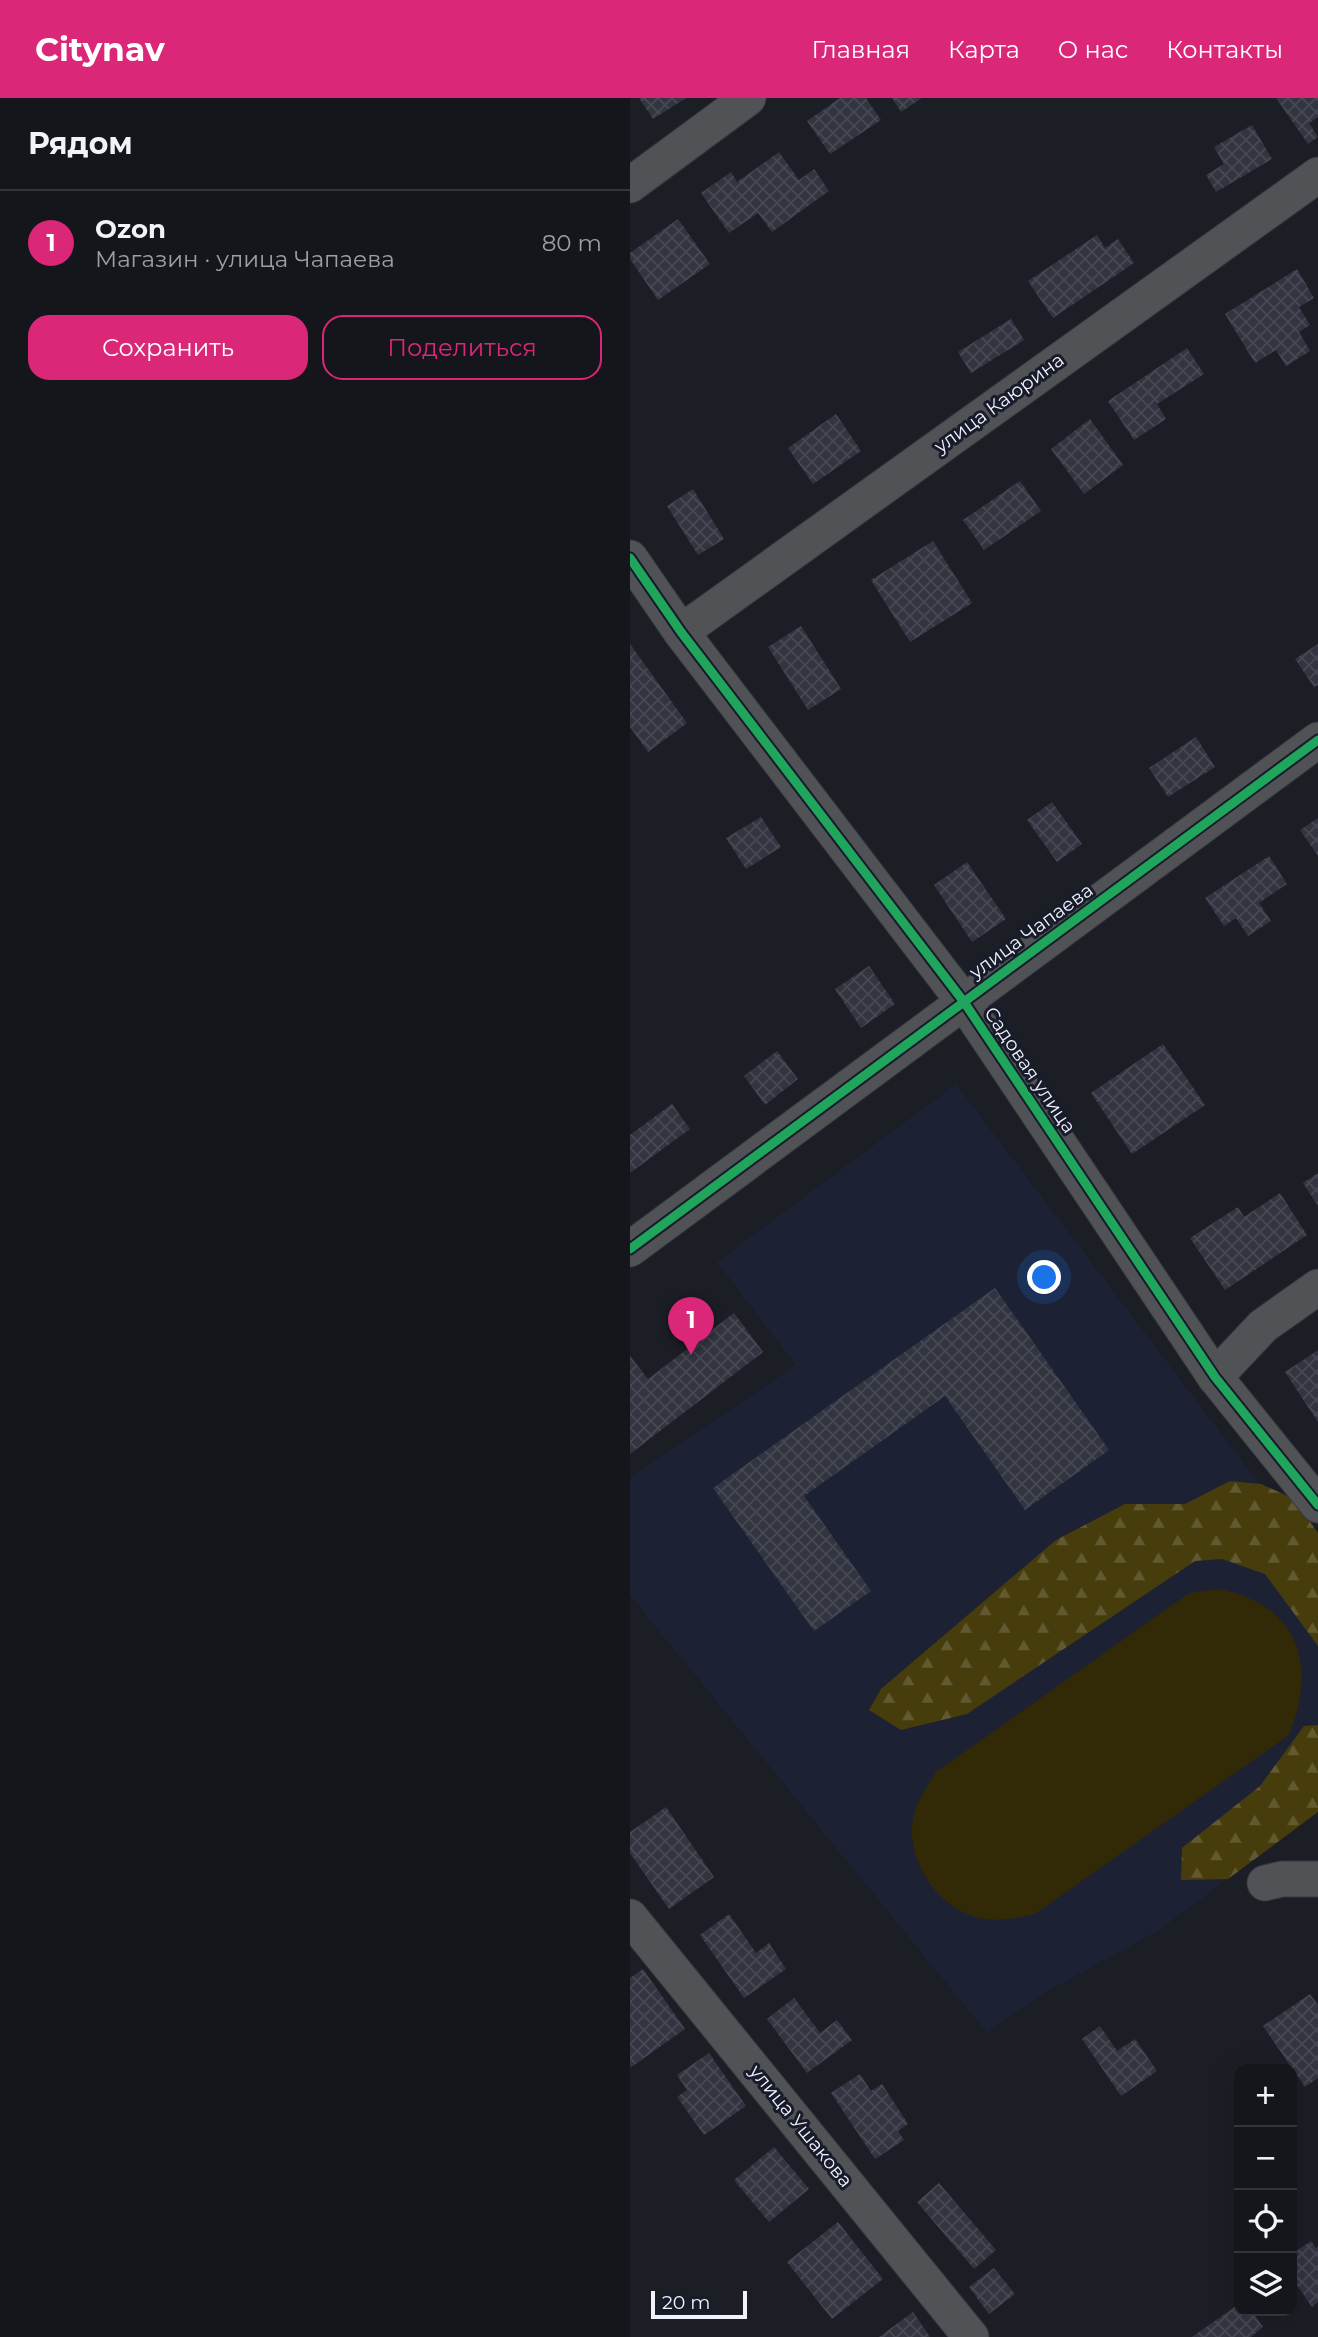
<!DOCTYPE html>
<html lang="ru">
<head>
<meta charset="utf-8">
<style>
	body { margin:0; font-family:Montserrat,sans-serif; background:#1e1f25; color:#f1f3f6 }
	.controls { position:absolute; right:21px; bottom:21px; display:grid; overflow:hidden; border-radius:14px; box-shadow:0 7px 28px #0002 }
	.controls button { width:63px; height:63px; display:grid; place-items:center; padding:0; border:0; border-bottom:2px solid #34353b; background:#15161c; color:#f1f3f6; font:35px sans-serif }
	.scale { position:absolute; left:21px; bottom:18px; width:96px; box-sizing:border-box; padding-left:7px; border:4px solid #f0f3fd; border-top:0; font-size:19px; line-height:24px; white-space:nowrap; color:#f0f3fd; -webkit-text-stroke:5px #181b2a; paint-order:stroke }
	.you { position:absolute; left:415px; top:1180px; width:24px; height:24px; margin:-18px; border:5px solid #fff; border-radius:50%; background:#1a73e8; box-shadow:0 0 0 10px #1a73e833 }
	.badge { display:grid; place-items:center; width:46px; height:46px; border-radius:50%; background:#db2777; color:#fff; font-size:23px; font-weight:700 }
	.pin { position:absolute; translate:-50% -58px; filter:drop-shadow(0 2px 4px #0008) }
	.pin::after { content:''; position:absolute; top:37px; width:24px; height:21px; background:inherit; clip-path:polygon(0 0,100% 0,50% 100%) }
	.list { margin:0; padding:0; list-style:none }
	h2 { display:flex; justify-content:space-between; align-items:center; height:91px; margin:0; padding:0 28px; font-size:30px }
	h2 small { font-size:23px; font-weight:400; color:#9d9fa3 }
	.list li { display:grid; grid-template-columns:46px 1fr auto; gap:21px; align-items:center; box-sizing:border-box; height:105px; padding:0 28px; border-top:2px solid #34353b }
	.list b { display:block; font-size:26px; white-space:nowrap }
	.list p { margin:0; font-size:23px; white-space:nowrap; color:#9d9fa3 }
	.list em { font-size:23px; font-style:normal; color:#9d9fa3 }
	.actions { display:flex; gap:14px; padding:21px 28px }
	.actions a { flex:1; padding:16px 0; border:2px solid #db2777; border-radius:21px; text-align:center; font-size:24px; color:#db2777 }
	.actions .main { background:#db2777; color:#fff }
	.icon { flex:none; width:38px; height:38px; fill:none; stroke:currentColor; stroke-width:2; stroke-linecap:round; stroke-linejoin:round }
	.map { position:relative; flex:none; width:688px; height:2239px; overflow:hidden }
	header { display:flex; align-items:center; gap:42px; box-sizing:border-box; height:98px; padding:0 35px; background:#db2777; color:#fff }
	header strong { font-size:33px }
	nav { display:flex; gap:38px; margin-inline-start:auto; font-size:24px }
	main { display:flex }
	aside { flex:1; background:#15161c }
	.map>svg:first-child { display:block }
	.built { fill:#1d2134 }
	.green { fill:#322906 }
	.forest { fill:url(#forest-firs) }
	.building { fill:url(#building-cross-hatch) }
	.lines { fill:none; stroke-linecap:round; stroke-linejoin:round }
	.minor-casing { stroke:#36383f; stroke-width:37 }
	.minor { stroke:#505256; stroke-width:35 }
	.cycleway-casing { stroke:#181b2a; stroke-width:13 }
	.cycleway { stroke:#20a55d; stroke-width:9 }
	.labels { text-anchor:middle; dominant-baseline:central; stroke-width:6; stroke-linejoin:round; paint-order:stroke }
	.street-label { font-size:19px; fill:#f0f3fd; stroke:#181b2a }
</style>
</head>
<body>
<header>
<strong>Citynav</strong>
<nav><a>Главная</a><a>Карта</a><a>О нас</a><a>Контакты</a></nav>
</header>
<main>
<aside>
<h2>Рядом<small></small></h2>
<ul class="list">
<li><span class="badge">1</span><div><b>Ozon</b><p>Магазин · улица Чапаева</p></div><em>80 m</em></li>
</ul>
<div class="actions"><a class="main">Сохранить</a><a>Поделиться</a></div>
</aside>
<div class="map">
<svg width="688" height="2239" viewBox="0 0 688 2239">
	<defs>
		<pattern id="forest-firs" width="22" height="20" patternUnits="userSpaceOnUse" patternTransform="scale(1.75)"><rect width="22" height="20" fill="#473c0c"/><path d="M5 1l3.5 6h-7zM16 11l3.5 6h-7z" fill="#625930"/></pattern>
		<pattern id="building-cross-hatch" width="8" height="8" patternUnits="userSpaceOnUse" patternTransform="scale(1.75)"><rect width="8" height="8" fill="#323540"/><path d="M0 0l8 8M0 8l8-8" fill="none" stroke="#464953"/></pattern>
	</defs>
	<rect width="100%" height="100%" fill="#1c1e26"/>
	<path class="built" d="M 326,986 L 688,1463 L 688,1714 L 529,1832 L 411,1897 L 357,1935 L 0,1497 L 0,1380 L 166,1267 L 87,1164 Z"/>
	<path class="green" d="M 588,1491 C 668,1506 688,1565 659,1637 L 405,1816 C 386,1820 366,1825 346,1819 C 308,1808 280,1768 282,1728 C 284,1708 295,1691 306,1674 L 559,1495 Z"/>
	<g class="forest">
		<path d="M 600,1383 L 631,1386 L 664,1401 L 688,1435 L 688,1548 L 635,1476 L 592,1461 L 565,1463 L 337,1616 L 271,1632 L 239,1612 L 251,1591 L 426,1442 L 495,1406 L 555,1406 Z"/>
		<path d="M 688,1627 L 688,1714 L 598,1781 L 551,1782 L 552,1750 L 630,1688 L 674,1628 Z"/>
	</g>
	<g class="building">
		<path d="M 9,0 L 56,0 L 23,21 Z"/>
		<path d="M 210,0 L 236,0 L 251,22 L 200,56 L 177,23 Z"/>
		<path d="M 262,0 L 292,0 L 271,14 Z"/>
		<path d="M 646,0 L 688,0 L 688,19 L 679,25 L 688,39 L 678,46 Z"/>
		<path d="M 622,27 L 642,61 L 586,94 L 576,77 L 594,66 L 584,49 Z"/>
		<path d="M 149,54 L 169,82 L 184,71 L 199,93 L 142,134 L 128,115 L 99,135 L 71,95 L 101,74 L 107,84 Z"/>
		<path d="M 48,121 L 80,166 L 28,202 L 0,161 L 0,155 Z"/>
		<path d="M 467,137 L 475,150 L 488,141 L 504,165 L 423,220 L 398,183 Z"/>
		<path d="M 667,171 L 684,200 L 669,209 L 680,227 L 669,234 L 680,253 L 656,268 L 646,252 L 625,265 L 595,216 Z"/>
		<path d="M 381,221 L 394,242 L 341,275 L 328,254 Z"/>
		<path d="M 557,250 L 574,276 L 527,306 L 536,321 L 504,342 L 478,303 Z"/>
		<path d="M 206,316 L 231,353 L 183,386 L 158,350 Z"/>
		<path d="M 460,321 L 493,367 L 454,396 L 421,351 Z"/>
		<path d="M 390,383 L 411,413 L 354,452 L 333,422 Z"/>
		<path d="M 63,391 L 94,441 L 68,457 L 37,408 Z"/>
		<path d="M 303,443 L 342,505 L 280,544 L 241,482 Z"/>
		<path d="M 171,528 L 211,591 L 178,612 L 138,549 Z"/>
		<path d="M 0,546 L 57,625 L 18,654 L 0,629 Z"/>
		<path d="M 688,546 L 688,587 L 684,589 L 665,561 Z"/>
		<path d="M 566,639 L 585,669 L 538,699 L 519,670 Z"/>
		<path d="M 422,704 L 452,746 L 427,764 L 397,722 Z"/>
		<path d="M 131,719 L 151,749 L 116,771 L 96,740 Z"/>
		<path d="M 688,720 L 688,758 L 670,732 Z"/>
		<path d="M 639,758 L 657,786 L 629,805 L 641,823 L 618,838 L 606,820 L 594,828 L 575,800 Z"/>
		<path d="M 337,764 L 376,821 L 342,844 L 304,787 Z"/>
		<path d="M 239,868 L 265,906 L 231,930 L 205,891 Z"/>
		<path d="M 533,946 L 575,1007 L 502,1056 L 461,995 Z"/>
		<path d="M 147,953 L 168,981 L 135,1007 L 114,978 Z"/>
		<path d="M 42,1006 L 60,1031 L 0,1075 L 0,1037 Z"/>
		<path d="M 688,1075 L 688,1108 L 673,1085 Z"/>
		<path d="M 650,1095 L 677,1137 L 595,1192 L 560,1140 L 608,1109 L 614,1119 Z"/>
		<path d="M 365,1190 L 479,1352 L 395,1412 L 315,1298 L 174,1398 L 241,1493 L 184,1533 L 83,1390 Z"/>
		<path d="M 104,1215 L 133,1254 L 0,1356 L 0,1258 L 18,1281 Z"/>
		<path d="M 688,1252 L 688,1324 L 655,1274 Z"/>
		<path d="M 36,1709 L 84,1779 L 39,1811 L 0,1755 L 0,1734 Z"/>
		<path d="M 99,1816 L 126,1855 L 139,1845 L 156,1871 L 114,1900 L 70,1837 Z"/>
		<path d="M 13,1871 L 55,1931 L 0,1970 L 0,1880 Z"/>
		<path d="M 680,1896 L 688,1907 L 688,1980 L 675,1989 L 633,1928 Z"/>
		<path d="M 164,1900 L 190,1935 L 207,1922 L 222,1942 L 177,1975 L 137,1921 Z"/>
		<path d="M 470,1928 L 487,1953 L 505,1941 L 527,1973 L 491,1998 L 452,1941 Z"/>
		<path d="M 79,1955 L 116,2008 L 74,2037 L 47,1999 L 57,1992 L 47,1977 Z"/>
		<path d="M 230,1976 L 241,1993 L 252,1986 L 278,2026 L 268,2033 L 274,2042 L 245,2061 L 201,1995 Z"/>
		<path d="M 144,2049 L 179,2091 L 139,2124 L 104,2082 Z"/>
		<path d="M 309,2085 L 366,2152 L 344,2171 L 287,2104 Z"/>
		<path d="M 208,2124 L 253,2181 L 202,2221 L 157,2164 Z"/>
		<path d="M 681,2143 L 686,2150 L 688,2148 L 688,2204 L 682,2209 L 662,2180 L 662,2156 Z"/>
		<path d="M 364,2170 L 385,2196 L 359,2216 L 339,2189 Z"/>
		<path d="M 609,2206 L 609,2213 L 622,2213 L 633,2229 L 621,2239 L 562,2239 Z"/>
		<path d="M 283,2214 L 300,2239 L 249,2239 Z"/>
	</g>
	<g class="lines">
		<g class="minor-casing">
			<g id="minor">
				<path d="M 0,87 L 118,0"/>
				<path d="M 0,460 L 51,534 L 334,904 L 585,1279 L 688,1407"/>
				<path d="M 51,534 L 688,77"/>
				<path d="M 0,1151 L 688,642"/>
				<path d="M 585,1279 L 633,1228 L 688,1189"/>
				<path d="M 635,1785 L 652,1781 L 688,1781"/>
				<path d="M 0,1819 L 341,2239"/>
			</g>
		</g>
		<use href="#minor" class="minor"/>
		<g class="cycleway-casing">
			<g id="cycleway">
				<path d="M 0,460 L 51,534 L 334,904 L 585,1279 L 688,1407"/>
				<path d="M 0,1151 L 688,642"/>
			</g>
		</g>
		<use href="#cycleway" class="cycleway"/>
	</g>
	<g class="labels">
		<g class="street-label">
			<text transform="translate(369 305) rotate(-36)">улица Каюрина</text>
			<text transform="translate(401 833) rotate(-36)">улица Чапаева</text>
			<text transform="translate(400 972) rotate(56)">Садовая улица</text>
			<text transform="translate(171 2028) rotate(51)">улица Ушакова</text>
		</g>
	</g>
</svg>
<div class="controls">
<button>+</button>
<button>−</button>
<button><svg class="icon" aria-label="locate" viewBox="0 0 24 24"><circle cx="12" cy="12" r="6"/><path d="M12 2v4M12 18v4M2 12h4M18 12h4"/></svg></button>
<button><svg class="icon" aria-label="layers" viewBox="0 0 24 24"><path d="M12 4l9 5-9 5-9-5zM3 14l9 5 9-5"/></svg></button>
</div>
<div class="scale">20 m</div>
<div class="you"></div>
<div class="pin badge" style="left:61px;top:1257px">1</div>
</div>
</main>
</body>
</html>
